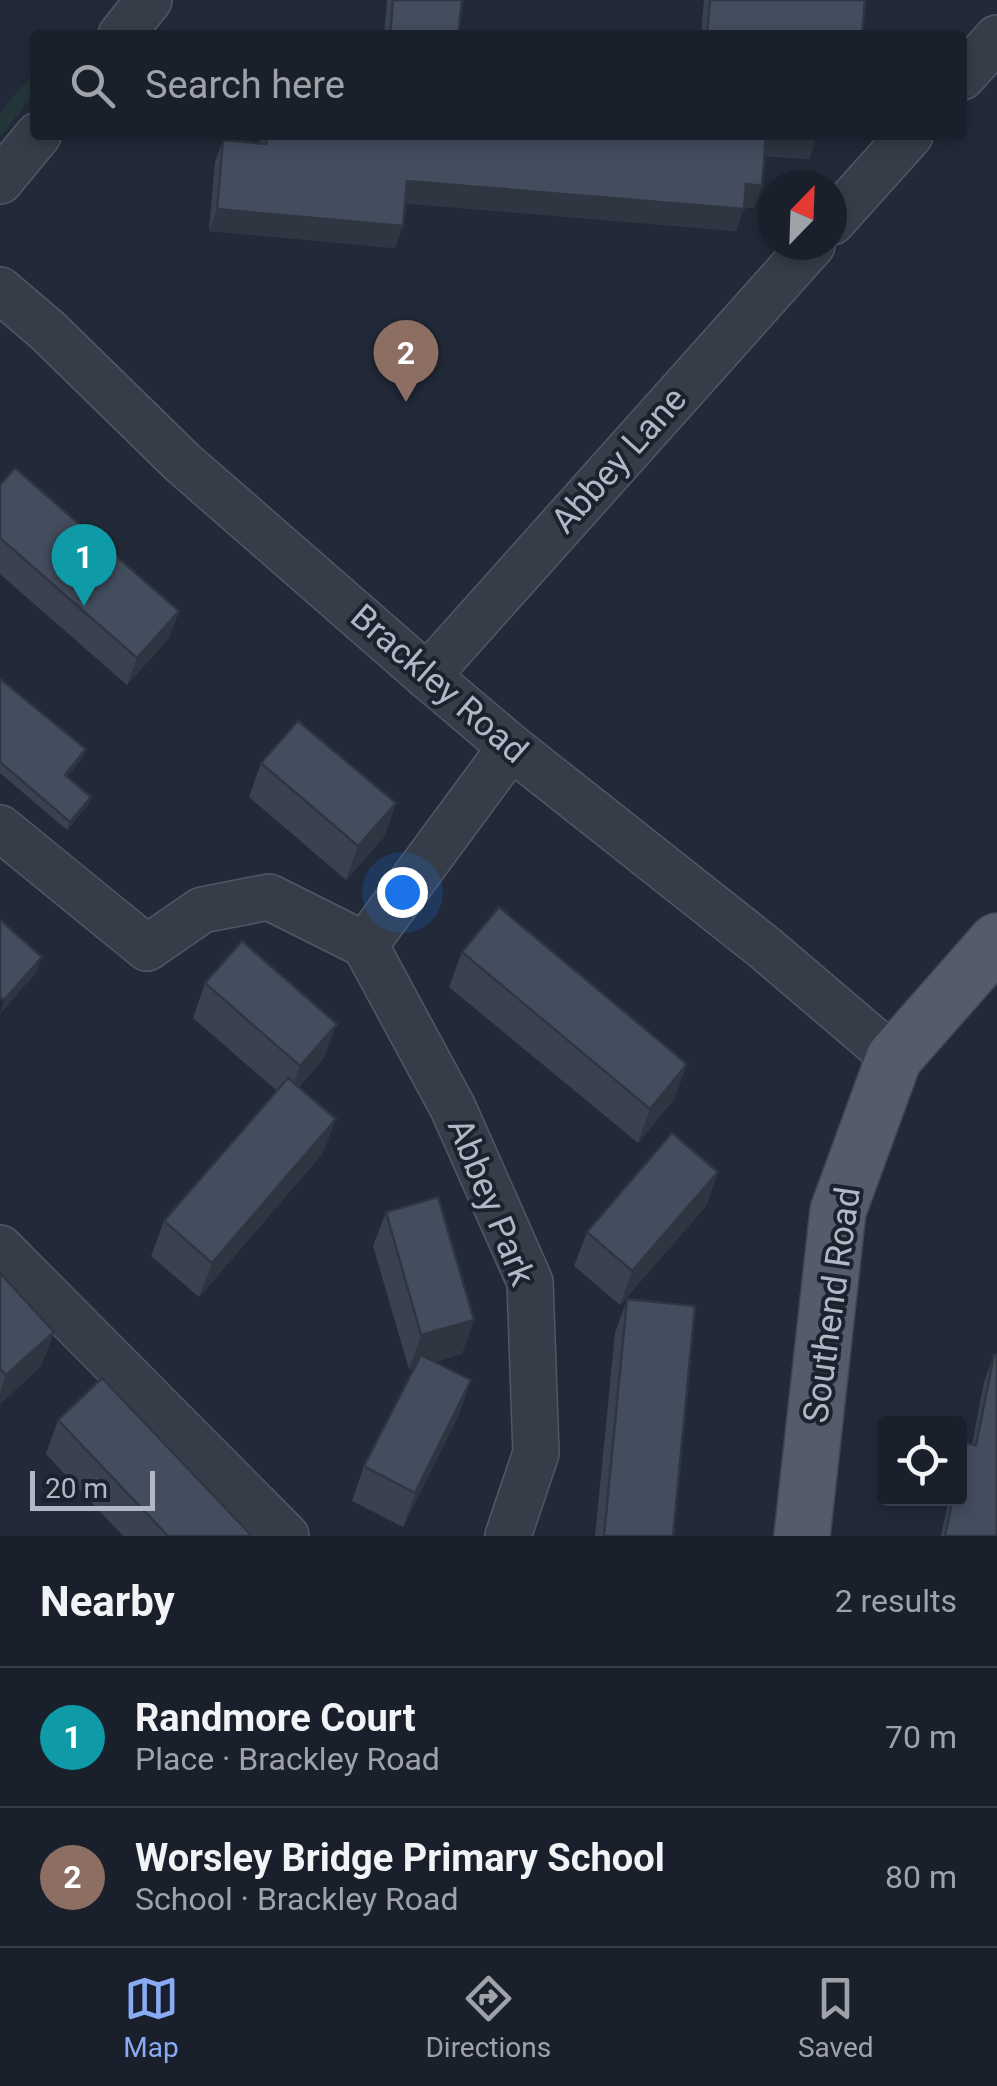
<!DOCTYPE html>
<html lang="en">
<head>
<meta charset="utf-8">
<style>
	body { margin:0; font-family:Roboto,sans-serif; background:#232833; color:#f1f3f6 }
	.controls { position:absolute; right:30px; bottom:30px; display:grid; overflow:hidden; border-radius:10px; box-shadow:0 5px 15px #0003 }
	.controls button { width:90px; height:90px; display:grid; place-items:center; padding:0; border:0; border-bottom:2px solid #383e47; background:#1a202b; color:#f1f3f6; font:50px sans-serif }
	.compass { position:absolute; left:757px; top:170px; width:90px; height:90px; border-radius:50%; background:#1a202b; box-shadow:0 5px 15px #0003; rotate:23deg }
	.scale { position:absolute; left:30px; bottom:25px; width:125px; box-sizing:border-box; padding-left:10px; border:5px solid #b1b7c5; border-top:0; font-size:28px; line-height:35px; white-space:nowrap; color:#b1b7c5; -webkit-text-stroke:8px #1b222e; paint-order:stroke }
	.you { position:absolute; left:402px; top:892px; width:35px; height:35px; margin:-25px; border:8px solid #fff; border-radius:50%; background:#1a73e8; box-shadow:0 0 0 15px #1a73e833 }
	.badge { display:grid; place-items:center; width:65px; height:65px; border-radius:50%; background:#88abf3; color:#fff; font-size:32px; font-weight:700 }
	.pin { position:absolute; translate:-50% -82px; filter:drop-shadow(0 2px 5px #0008) }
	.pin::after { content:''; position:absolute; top:52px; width:35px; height:30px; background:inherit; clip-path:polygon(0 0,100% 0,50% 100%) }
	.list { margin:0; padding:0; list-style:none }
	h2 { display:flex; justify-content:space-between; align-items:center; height:130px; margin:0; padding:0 40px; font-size:42px }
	h2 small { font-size:32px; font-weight:400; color:#9fa3a9 }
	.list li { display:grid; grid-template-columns:65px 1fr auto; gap:30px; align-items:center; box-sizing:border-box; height:140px; padding:0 40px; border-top:2px solid #383e47 }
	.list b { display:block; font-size:38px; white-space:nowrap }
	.list p { margin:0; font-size:32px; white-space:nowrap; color:#9fa3a9 }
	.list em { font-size:32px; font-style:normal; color:#9fa3a9 }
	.icon { flex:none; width:55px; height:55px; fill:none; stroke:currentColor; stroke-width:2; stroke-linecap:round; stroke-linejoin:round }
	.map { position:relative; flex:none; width:997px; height:1536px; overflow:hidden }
	.search { position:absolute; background:#1a202b; box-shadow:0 5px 15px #0003; left:30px; right:30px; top:30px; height:110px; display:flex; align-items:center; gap:25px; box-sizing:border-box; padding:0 35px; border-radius:10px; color:#9fa3a9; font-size:38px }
	.sheet { height:410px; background:#1a202b }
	nav { display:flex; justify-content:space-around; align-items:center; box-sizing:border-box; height:140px; border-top:2px solid #383e47; background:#1a202b; font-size:28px; color:#9fa3a9 }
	nav a { display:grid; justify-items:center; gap:5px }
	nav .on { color:#88abf3 }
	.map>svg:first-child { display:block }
	.green { fill:#24363a }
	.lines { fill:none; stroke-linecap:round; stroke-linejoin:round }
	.street-casing { stroke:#515764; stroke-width:48 }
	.primary-casing { stroke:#3f4652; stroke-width:58 }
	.street { stroke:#363d49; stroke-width:45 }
	.primary { stroke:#545b69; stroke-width:55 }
	.wall { fill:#3a4251 }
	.shaded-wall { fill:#2f3642 }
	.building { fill:#434d5e; stroke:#2f3642; stroke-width:2.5 }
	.labels { text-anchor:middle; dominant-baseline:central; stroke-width:8; stroke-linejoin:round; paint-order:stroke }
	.street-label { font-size:35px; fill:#b1b7c5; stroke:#1b222e }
</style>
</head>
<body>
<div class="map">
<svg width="997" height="1536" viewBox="0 0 997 1536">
	<rect width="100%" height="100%" fill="#222a39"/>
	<path class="green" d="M 35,71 L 35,94 L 0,136 L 0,113 Z"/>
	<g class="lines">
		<g class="street-casing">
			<g id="street">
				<path d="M 121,35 L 149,0"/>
				<path d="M 962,77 L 997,38"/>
				<path d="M 0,181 L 38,135"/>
				<path d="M 832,222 L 910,135"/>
				<path d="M 0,290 L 48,331 L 183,463 L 427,676 L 511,747 L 765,948 L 894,1058"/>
				<path d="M 427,676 L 812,245"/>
				<path d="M 0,828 L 147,948 L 202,910 L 269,897 L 365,945 L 453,1108 L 530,1282 L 536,1453 L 508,1536"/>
				<path d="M 365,945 L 511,747"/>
				<path d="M 0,1248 L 286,1536"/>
			</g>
		</g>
		<g class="primary-casing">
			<path id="primary" d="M 802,1536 L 838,1211 L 894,1058 L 997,941"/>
		</g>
		<use href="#street" class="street"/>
		<use href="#primary" class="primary"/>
	</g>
	<g class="wall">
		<path d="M 387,0 L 462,0 L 458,35 L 384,35 Z"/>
		<path d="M 704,0 L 865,0 L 862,35 L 701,35 Z"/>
		<path d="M 261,135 L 817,135 L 809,159 L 764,156 L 762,186 L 754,208 L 744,207 L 736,231 L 405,203 L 395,248 L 209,231 L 215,162 L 223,140 L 260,143 Z"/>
		<path d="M 0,485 L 179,611 L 169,638 L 127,685 L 0,574 Z"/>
		<path d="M 0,679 L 86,749 L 83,757 L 67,777 L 88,805 L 67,830 L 0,773 Z"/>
		<path d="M 261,763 L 396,803 L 384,837 L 346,880 L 249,797 Z"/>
		<path d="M 462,952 L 675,1098 L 638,1143 L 449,987 Z"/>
		<path d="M 205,983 L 324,1058 L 299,1087 L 323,1153 L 199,1297 L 151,1256 L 164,1221 L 277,1091 L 193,1018 Z"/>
		<path d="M 718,1172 L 706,1206 L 620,1305 L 574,1266 L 587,1232 Z"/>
		<path d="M 386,1212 L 462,1354 L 435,1362 L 459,1415 L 403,1527 L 352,1501 L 364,1466 L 414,1368 L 409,1369 L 373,1246 Z"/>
		<path d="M 0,1273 L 54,1332 L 41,1366 L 0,1404 Z"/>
		<path d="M 627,1299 L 673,1536 L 595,1536 L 615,1333 Z"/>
		<path d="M 994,1355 L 997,1536 L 941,1536 L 949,1498 L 960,1498 L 960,1458 L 965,1443 L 972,1445 L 984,1382 Z"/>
		<path d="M 58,1420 L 252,1536 L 123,1536 L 46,1454 Z"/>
	</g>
	<g class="shaded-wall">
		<path d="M 765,135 L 790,135 L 817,137 L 809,159 L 758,155 Z"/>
		<path d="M 407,181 L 744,209 L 736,231 L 399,203 Z"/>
		<path d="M 746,184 L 762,186 L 754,208 L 738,206 Z"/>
		<path d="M 217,209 L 403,226 L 395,248 L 209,231 Z"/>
		<path d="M 179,611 L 169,638 L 127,685 L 137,658 Z"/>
		<path d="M 86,749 L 83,757 L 62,783 L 65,775 Z"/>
		<path d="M 91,797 L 88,805 L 67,830 L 70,822 Z"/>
		<path d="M 396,803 L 384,837 L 346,880 L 358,846 Z"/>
		<path d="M 42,957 L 36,973 L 0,1014 L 4,1000 Z"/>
		<path d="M 337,1024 L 324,1058 L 287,1100 L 300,1066 Z"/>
		<path d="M 687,1064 L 675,1098 L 638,1143 L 650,1109 Z"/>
		<path d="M 336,1119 L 323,1153 L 199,1297 L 212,1263 Z"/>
		<path d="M 718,1172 L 706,1206 L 620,1305 L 632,1271 Z"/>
		<path d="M 474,1320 L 462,1354 L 409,1369 L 421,1335 Z"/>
		<path d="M 54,1332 L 41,1366 L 0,1404 L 0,1392 L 6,1375 Z"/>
		<path d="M 471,1380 L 459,1415 L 403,1527 L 415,1493 Z"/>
	</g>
	<g class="building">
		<path d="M 393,0 L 462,0 L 458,35 L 390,35 Z"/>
		<path d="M 710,0 L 865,0 L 862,35 L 707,35 Z"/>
		<path d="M 267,135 L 766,135 L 762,186 L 746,184 L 744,209 L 407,181 L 403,226 L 217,209 L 223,140 L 266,144 Z"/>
		<path d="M 15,468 L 179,611 L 137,658 L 0,538 L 0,485 Z"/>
		<path d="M 0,679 L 86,749 L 65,775 L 91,797 L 70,822 L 0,762 Z"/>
		<path d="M 298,721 L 396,803 L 358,846 L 261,763 Z"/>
		<path d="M 499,907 L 687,1064 L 650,1109 L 462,952 Z"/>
		<path d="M 0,920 L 42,957 L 4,1000 L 0,997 Z"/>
		<path d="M 242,941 L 337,1024 L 300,1066 L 205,983 Z"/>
		<path d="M 288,1078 L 336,1119 L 212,1263 L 164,1221 Z"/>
		<path d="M 672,1133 L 718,1172 L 632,1271 L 587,1232 Z"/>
		<path d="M 438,1197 L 474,1320 L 421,1335 L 386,1212 Z"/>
		<path d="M 0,1273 L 54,1332 L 6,1375 L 0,1369 Z"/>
		<path d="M 627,1299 L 695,1306 L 673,1536 L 604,1536 Z"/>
		<path d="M 421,1355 L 471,1380 L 415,1493 L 364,1466 Z"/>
		<path d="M 994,1355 L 997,1355 L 997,1536 L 945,1536 L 953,1498 L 960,1498 L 960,1469 L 965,1443 L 976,1445 Z"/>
		<path d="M 102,1378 L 252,1536 L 168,1536 L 58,1420 Z"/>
	</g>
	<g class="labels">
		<g class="street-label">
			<text transform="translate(619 460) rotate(-48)">Abbey Lane</text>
			<text transform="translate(439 684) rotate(41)">Brackley Road</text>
			<text transform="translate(491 1202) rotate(68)">Abbey Park</text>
			<text transform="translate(832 1305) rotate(-82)">Southend Road</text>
		</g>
	</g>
</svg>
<div class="controls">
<button><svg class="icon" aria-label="locate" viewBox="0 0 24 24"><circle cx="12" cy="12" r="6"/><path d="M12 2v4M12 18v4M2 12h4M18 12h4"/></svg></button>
</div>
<svg class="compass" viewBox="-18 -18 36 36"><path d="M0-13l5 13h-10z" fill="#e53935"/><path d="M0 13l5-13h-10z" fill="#9fa3a9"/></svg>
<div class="scale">20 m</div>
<div class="you"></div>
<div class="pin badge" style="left:84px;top:606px;background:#0f9aa8">1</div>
<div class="pin badge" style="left:406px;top:402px;background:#8d6e63">2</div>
<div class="search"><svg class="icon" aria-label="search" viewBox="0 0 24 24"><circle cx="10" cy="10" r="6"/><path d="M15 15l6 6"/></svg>Search here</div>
</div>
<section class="sheet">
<h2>Nearby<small>2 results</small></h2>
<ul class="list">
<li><span class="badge" style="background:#0f9aa8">1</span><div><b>Randmore Court</b><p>Place · Brackley Road</p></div><em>70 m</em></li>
<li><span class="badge" style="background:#8d6e63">2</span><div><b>Worsley Bridge Primary School</b><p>School · Brackley Road</p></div><em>80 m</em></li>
</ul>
</section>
<nav>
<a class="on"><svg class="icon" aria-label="map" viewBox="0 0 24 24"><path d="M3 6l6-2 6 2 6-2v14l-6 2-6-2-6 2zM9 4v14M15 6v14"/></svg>Map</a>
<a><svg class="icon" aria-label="directions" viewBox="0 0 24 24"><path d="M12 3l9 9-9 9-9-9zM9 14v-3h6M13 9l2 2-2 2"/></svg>Directions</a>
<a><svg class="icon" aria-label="saved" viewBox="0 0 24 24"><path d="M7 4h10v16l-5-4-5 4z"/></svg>Saved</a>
</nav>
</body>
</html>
